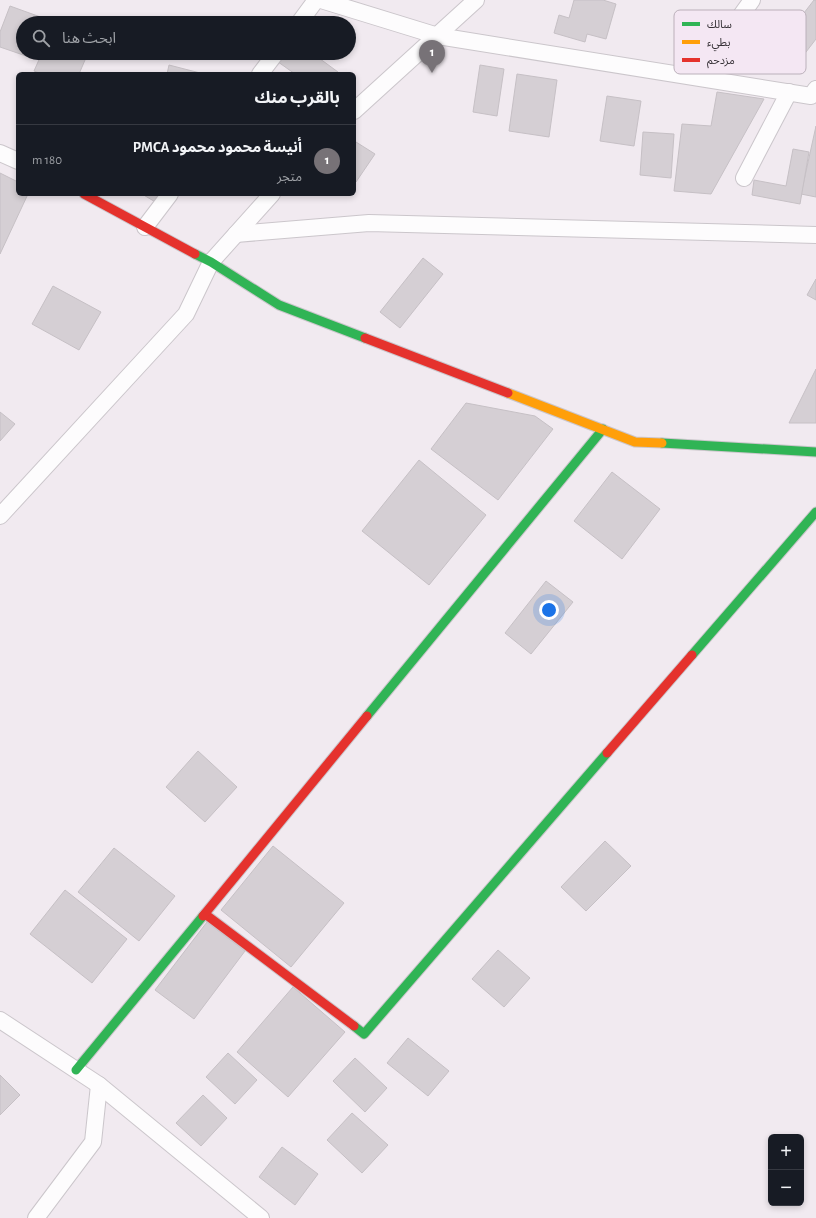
<!DOCTYPE html>
<html lang="ar">
<head>
<meta charset="utf-8">
<style>
	body { margin:0; font-family:"Alegreya Sans","Noto Sans Arabic",sans-serif; background:#242831; color:#f1f3f6; direction:rtl }
	.controls { position:absolute; right:12px; bottom:12px; display:grid; overflow:hidden; border-radius:6px; box-shadow:0 2px 6px #0003 }
	.controls button { width:36px; height:36px; display:grid; place-items:center; padding:0; border:0; border-bottom:1px solid #363941; background:#171b24; color:#f1f3f6; font:20px sans-serif }
	.you { position:absolute; left:549px; top:610px; width:14px; height:14px; margin:-10px; border:3px solid #fff; border-radius:50%; background:#1a73e8; box-shadow:0 0 0 6px #1a73e833 }
	.badge { display:grid; place-items:center; width:26px; height:26px; border-radius:50%; background:#777277; color:#fff; font-size:13px; font-weight:700 }
	.pin { position:absolute; translate:-50% -33px; filter:drop-shadow(0 1px 2px #0008) }
	.pin::after { content:''; position:absolute; top:21px; width:14px; height:12px; background:inherit; clip-path:polygon(0 0,100% 0,50% 100%) }
	.list { margin:0; padding:0; list-style:none }
	h2 { display:flex; justify-content:space-between; align-items:center; height:52px; margin:0; padding:0 16px; font-size:17px }
	h2 small { font-size:13px; font-weight:400; color:#9ea1a6 }
	.list li { display:grid; grid-template-columns:26px 1fr auto; gap:12px; align-items:center; box-sizing:border-box; height:72px; padding:0 16px; border-top:1px solid #363941 }
	.list b { display:block; font-size:15px; white-space:nowrap }
	.list p { margin:0; font-size:13px; white-space:nowrap; color:#9ea1a6 }
	.list em { font-size:13px; font-style:normal; color:#9ea1a6 }
	.icon { flex:none; width:22px; height:22px; fill:none; stroke:currentColor; stroke-width:2; stroke-linecap:round; stroke-linejoin:round }
	.map { position:relative; flex:none; width:816px; height:1218px; overflow:hidden; direction:ltr }
	.search { position:absolute; background:#171b24; box-shadow:0 2px 6px #0003; left:16px; top:16px; width:340px; height:44px; display:flex; align-items:center; gap:10px; box-sizing:border-box; padding:0 14px; border-radius:22px; color:#9ea1a6; font-size:15px }
	.panel { position:absolute; background:#171b24; box-shadow:0 2px 6px #0003; left:16px; top:72px; width:340px; height:124px; border-radius:6px; direction:rtl }
	.map>svg:first-child { display:block }
	.building { fill:#d5cfd4; stroke:#c6c0c5 }
	.lines { fill:none; stroke-linecap:round; stroke-linejoin:round }
	.street-casing { stroke:#cbc6cb; stroke-width:18 }
	.fast-casing { stroke:#cbc6cb; stroke-width:11 }
	.slow-casing { stroke:#cbc6cb; stroke-width:11 }
	.jam-casing { stroke:#cbc6cb; stroke-width:11 }
	.street { stroke:#fdfcfd; stroke-width:16 }
	.fast { stroke:#30b455; stroke-width:9 }
	.slow { stroke:#ff9f0a; stroke-width:9 }
	.jam { stroke:#e5322d; stroke-width:9 }
	.key { fill:#f4e7f3; stroke:#bbb0ba; stroke-width:1 }
	.key-label { font-size:11px; fill:#363136 }
</style>
</head>
<body>
<div class="map">
<svg width="816" height="1218" viewBox="0 0 816 1218">
	<rect width="100%" height="100%" fill="#f1eaf0"/>
	<g class="building">
		<path d="M 574,0 L 603,0 L 616,4 L 606,39 L 587,34 L 585,42 L 554,33 L 559,15 L 569,18 Z"/>
		<path d="M 814,0 L 816,0 L 816,39 L 793,69 L 773,53 Z"/>
		<path d="M 10,6 L 46,19 L 44,23 L 23,23 L 23,53 L 34,53 L 32,58 L 0,47 L 0,32 Z"/>
		<path d="M 42,53 L 88,53 L 79,74 L 42,74 L 34,71 Z"/>
		<path d="M 279,53 L 312,53 L 338,72 L 336,74 L 295,74 L 274,59 Z"/>
		<path d="M 169,65 L 204,74 L 167,74 Z"/>
		<path d="M 480,65 L 504,69 L 497,116 L 473,112 Z"/>
		<path d="M 517,74 L 557,80 L 549,137 L 509,131 Z"/>
		<path d="M 717,92 L 764,99 L 711,194 L 674,191 L 682,124 L 711,126 Z"/>
		<path d="M 607,96 L 641,101 L 634,146 L 600,141 Z"/>
		<path d="M 816,126 L 816,197 L 801,194 Z"/>
		<path d="M 643,132 L 674,134 L 671,178 L 640,175 Z"/>
		<path d="M 356,142 L 375,154 L 356,182 L 354,181 L 354,145 Z"/>
		<path d="M 793,149 L 809,152 L 800,204 L 752,195 L 754,180 L 786,186 Z"/>
		<path d="M 0,173 L 18,182 L 18,194 L 28,194 L 0,254 Z"/>
		<path d="M 142,194 L 162,194 L 157,203 Z"/>
		<path d="M 423,258 L 443,274 L 400,328 L 380,312 Z"/>
		<path d="M 816,279 L 816,300 L 807,295 Z"/>
		<path d="M 53,286 L 101,312 L 79,350 L 32,324 Z"/>
		<path d="M 816,369 L 816,423 L 789,423 Z"/>
		<path d="M 466,403 L 535,416 L 553,429 L 498,500 L 431,449 Z"/>
		<path d="M 0,412 L 15,424 L 0,441 Z"/>
		<path d="M 419,460 L 486,515 L 429,585 L 362,531 Z"/>
		<path d="M 612,472 L 660,509 L 622,559 L 574,521 Z"/>
		<path d="M 546,581 L 573,602 L 531,654 L 505,633 Z"/>
		<path d="M 198,751 L 237,787 L 205,822 L 166,787 Z"/>
		<path d="M 605,841 L 631,866 L 586,911 L 561,887 Z"/>
		<path d="M 273,846 L 344,903 L 291,967 L 221,910 Z"/>
		<path d="M 114,848 L 175,896 L 139,941 L 78,892 Z"/>
		<path d="M 65,890 L 127,939 L 92,983 L 30,934 Z"/>
		<path d="M 207,922 L 245,951 L 194,1019 L 155,990 Z"/>
		<path d="M 498,950 L 530,978 L 504,1007 L 472,979 Z"/>
		<path d="M 293,987 L 345,1032 L 288,1097 L 237,1052 Z"/>
		<path d="M 408,1038 L 449,1071 L 428,1096 L 387,1063 Z"/>
		<path d="M 228,1053 L 257,1080 L 235,1104 L 206,1077 Z"/>
		<path d="M 355,1058 L 387,1088 L 365,1112 L 333,1081 Z"/>
		<path d="M 0,1075 L 20,1095 L 0,1115 Z"/>
		<path d="M 203,1095 L 227,1118 L 201,1146 L 176,1123 Z"/>
		<path d="M 352,1113 L 388,1145 L 362,1173 L 327,1140 Z"/>
		<path d="M 282,1147 L 318,1174 L 295,1205 L 259,1177 Z"/>
	</g>
	<g class="lines">
		<g class="street-casing">
			<g id="street">
				<path d="M 321,0 L 438,36 L 811,96 L 816,89"/>
				<path d="M 299,23 L 316,0"/>
				<path d="M 260,74 L 276,53"/>
				<path d="M 697,77 L 752,0"/>
				<path d="M 354,111 L 476,0"/>
				<path d="M 0,153 L 18,161"/>
				<path d="M 744,178 L 789,92"/>
				<path d="M 145,227 L 170,194"/>
				<path d="M 236,234 L 369,223 L 816,235"/>
				<path d="M 0,516 L 186,314 L 211,262 L 272,194"/>
				<path d="M 0,1020 L 99,1085 L 261,1218"/>
				<path d="M 36,1218 L 93,1142 L 99,1085"/>
			</g>
		</g>
		<g class="fast-casing">
			<g id="fast">
				<path d="M 195,254 L 211,262 L 279,305 L 365,338"/>
				<path d="M 662,443 L 816,452"/>
				<path d="M 692,655 L 816,512"/>
				<path d="M 367,716 L 603,429"/>
				<path d="M 354,1026 L 364,1034 L 607,753"/>
				<path d="M 76,1070 L 203,916"/>
			</g>
		</g>
		<g class="slow-casing">
			<path id="slow" d="M 508,393 L 635,442 L 662,443"/>
		</g>
		<g class="jam-casing">
			<g id="jam">
				<path d="M 84,194 L 195,254"/>
				<path d="M 365,338 L 508,393"/>
				<path d="M 607,753 L 692,655"/>
				<path d="M 205,914 L 354,1026"/>
				<path d="M 203,916 L 367,716"/>
			</g>
		</g>
		<use href="#street" class="street"/>
		<use href="#fast" class="fast"/>
		<use href="#slow" class="slow"/>
		<use href="#jam" class="jam"/>
	</g>
	<rect x="674" y="10" width="132" height="64" rx="6" class="key"/>
	<rect x="682" y="22" width="18" height="4" fill="#30b455"/>
	<rect x="682" y="40" width="18" height="4" fill="#ff9f0a"/>
	<rect x="682" y="58" width="18" height="4" fill="#e5322d"/>
	<g class="key-label">
		<text x="707" y="28">سالك</text>
		<text x="707" y="46">بطيء</text>
		<text x="707" y="64">مزدحم</text>
	</g>
</svg>
<div class="controls">
<button>+</button>
<button>−</button>
</div>
<div class="you"></div>
<div class="pin badge" style="left:432px;top:73px">1</div>
<div class="search"><svg class="icon" aria-label="search" viewBox="0 0 24 24"><circle cx="10" cy="10" r="6"/><path d="M15 15l6 6"/></svg>ابحث هنا</div>
<section class="panel">
<h2>بالقرب منك<small></small></h2>
<ul class="list">
<li><span class="badge">1</span><div><b>أنيسة محمود محمود PMCA</b><p>متجر</p></div><em>180 m</em></li>
</ul>
</section>
</div>
</body>
</html>
